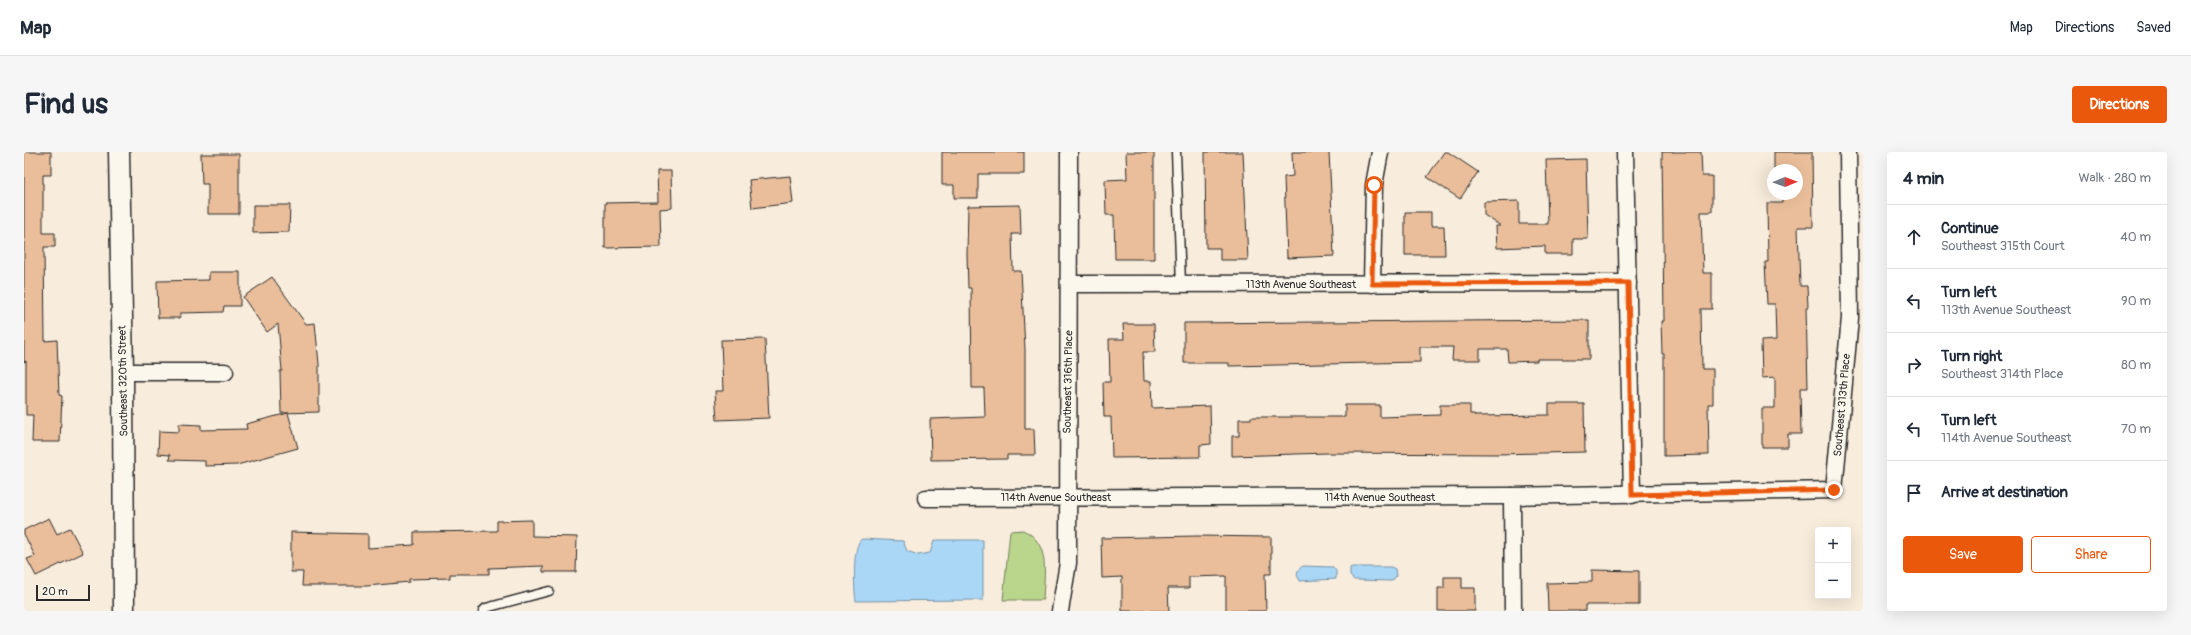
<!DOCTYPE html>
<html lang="en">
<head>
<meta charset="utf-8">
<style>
	body { margin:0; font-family:Pangolin,sans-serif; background:#f6f6f7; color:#1f2937 }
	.controls { position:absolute; right:12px; bottom:12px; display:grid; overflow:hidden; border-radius:4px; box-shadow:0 4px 16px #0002 }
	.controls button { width:36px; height:36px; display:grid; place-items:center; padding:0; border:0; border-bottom:1px solid #e0e1e3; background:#fff; color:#1f2937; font:20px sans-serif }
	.compass { position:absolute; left:1743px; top:12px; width:36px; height:36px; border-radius:50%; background:#fff; box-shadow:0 4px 16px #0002; rotate:89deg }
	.scale { position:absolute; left:12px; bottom:10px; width:54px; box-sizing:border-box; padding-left:4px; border:2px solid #2b2b2b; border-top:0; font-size:11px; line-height:14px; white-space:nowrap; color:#2b2b2b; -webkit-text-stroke:3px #fbf7ec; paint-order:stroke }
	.stop { position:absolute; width:12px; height:12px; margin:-9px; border:3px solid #ea580c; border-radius:50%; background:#fff }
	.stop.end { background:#ea580c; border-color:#fff; box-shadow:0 1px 4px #0008 }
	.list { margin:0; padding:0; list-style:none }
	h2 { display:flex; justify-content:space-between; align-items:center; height:52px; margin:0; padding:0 16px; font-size:17px }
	h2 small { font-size:13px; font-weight:400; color:#747a83 }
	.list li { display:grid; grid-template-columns:26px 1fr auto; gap:12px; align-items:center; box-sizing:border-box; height:64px; padding:0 16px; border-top:1px solid #e0e1e3 }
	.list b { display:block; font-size:15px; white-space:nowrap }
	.list p { margin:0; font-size:13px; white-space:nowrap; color:#747a83 }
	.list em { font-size:13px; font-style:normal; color:#747a83 }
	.actions { display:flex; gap:8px; padding:12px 16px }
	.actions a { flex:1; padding:9px 0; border:1px solid #ea580c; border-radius:4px; text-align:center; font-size:14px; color:#ea580c }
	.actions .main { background:#ea580c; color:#fff }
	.icon { flex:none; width:22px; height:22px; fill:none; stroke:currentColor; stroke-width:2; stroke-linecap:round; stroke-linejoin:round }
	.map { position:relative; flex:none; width:1839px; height:459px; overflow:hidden; border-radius:4px }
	header { display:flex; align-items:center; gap:24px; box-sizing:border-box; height:56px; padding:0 20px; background:#fff; border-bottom:1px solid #e0e1e3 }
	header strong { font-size:19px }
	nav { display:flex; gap:22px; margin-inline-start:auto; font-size:14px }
	.intro { display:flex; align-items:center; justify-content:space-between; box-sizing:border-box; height:96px; padding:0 24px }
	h1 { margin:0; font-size:28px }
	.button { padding:10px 18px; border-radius:4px; background:#ea580c; color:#fff; font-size:14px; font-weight:700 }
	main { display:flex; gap:24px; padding:0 24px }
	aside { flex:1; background:#fff; border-radius:4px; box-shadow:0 4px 16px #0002 }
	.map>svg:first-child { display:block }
	.green { fill:#bad58c; stroke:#72805c }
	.water { fill:#aad7f6; stroke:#7792a5 }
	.building { fill:#eabe9a; stroke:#2b2b2b }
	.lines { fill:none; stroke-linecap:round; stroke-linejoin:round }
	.service-casing { stroke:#2b2b2b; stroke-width:11 }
	.minor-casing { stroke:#2b2b2b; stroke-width:19 }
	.tertiary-casing { stroke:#2b2b2b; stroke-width:23 }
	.service { stroke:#fbf7ec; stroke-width:8 }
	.minor { stroke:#fbf7ec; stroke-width:16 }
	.tertiary { stroke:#fbf7ec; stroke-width:20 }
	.route { stroke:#ea580c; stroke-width:5 }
	.labels { text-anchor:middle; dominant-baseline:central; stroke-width:3; stroke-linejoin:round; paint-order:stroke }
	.street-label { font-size:11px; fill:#2b2b2b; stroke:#fbf7ec }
</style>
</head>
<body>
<header>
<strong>Map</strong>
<nav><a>Map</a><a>Directions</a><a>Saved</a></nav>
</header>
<div class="intro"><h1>Find us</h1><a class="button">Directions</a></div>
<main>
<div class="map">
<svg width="1839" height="459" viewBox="0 0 1839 459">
	<rect width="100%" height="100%" fill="#f8ecdc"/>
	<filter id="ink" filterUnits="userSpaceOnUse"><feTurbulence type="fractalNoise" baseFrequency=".025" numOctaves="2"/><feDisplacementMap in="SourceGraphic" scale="8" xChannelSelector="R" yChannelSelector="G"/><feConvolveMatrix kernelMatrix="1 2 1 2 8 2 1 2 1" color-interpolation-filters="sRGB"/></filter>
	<g filter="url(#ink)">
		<path class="green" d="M 999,378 C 1027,391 1020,422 1019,448 L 979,448 L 986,379 Z"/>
		<g class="water">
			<path d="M 838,387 L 879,389 L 883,399 L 894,403 L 906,401 L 910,389 L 914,388 L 959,388 L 959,448 L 832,449 C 830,438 828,392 838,387 Z"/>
			<path d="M 1279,414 L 1309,415 L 1312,419 L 1312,427 L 1276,429 L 1273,423 L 1274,418 Z"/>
			<path d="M 1328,415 L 1367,415 L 1371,417 L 1372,424 L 1368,429 L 1330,428 L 1326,424 L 1326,416 Z"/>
		</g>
		<g class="building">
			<path d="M 0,0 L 27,0 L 27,23 L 19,23 L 19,81 L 31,81 L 31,95 L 20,95 L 21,189 L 33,188 L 35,243 L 38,244 L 36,290 L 8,290 L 9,263 L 2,263 L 2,209 L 0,210 Z"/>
			<path d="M 918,0 L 1000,0 L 1000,22 L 954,22 L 954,46 L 930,46 L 930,33 L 918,33 Z"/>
			<path d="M 1102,0 L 1130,0 L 1130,107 L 1091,107 L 1090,63 L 1082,63 L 1081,28 L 1103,27 Z"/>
			<path d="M 1181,0 L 1219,0 L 1224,108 L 1196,108 L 1196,96 L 1182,96 Z"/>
			<path d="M 1268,0 L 1305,0 L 1310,104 L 1263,106 L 1260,25 L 1269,24 Z"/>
			<path d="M 1420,0 L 1424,0 L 1454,20 L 1436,47 L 1403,25 Z"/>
			<path d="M 1638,0 L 1677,0 L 1678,24 L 1688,24 L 1688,60 L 1677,60 L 1679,121 L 1688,121 L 1688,157 L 1677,157 L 1678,217 L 1689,217 L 1689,252 L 1684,252 L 1685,303 L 1640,304 L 1640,202 L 1638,202 L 1637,169 L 1640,169 Z"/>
			<path d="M 1750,0 L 1788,0 L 1789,75 L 1774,75 L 1776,134 L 1783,134 L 1784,155 L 1782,155 L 1784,236 L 1776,236 L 1777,282 L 1764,282 L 1764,295 L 1738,295 L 1738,256 L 1751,256 L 1751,225 L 1738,226 L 1737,189 L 1752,188 L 1751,152 L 1743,152 L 1741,110 L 1744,110 L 1743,51 L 1758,51 L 1758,42 L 1773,42 L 1773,18 L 1750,18 Z"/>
			<path d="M 177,2 L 215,2 L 215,62 L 184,62 L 184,32 L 178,32 Z"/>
			<path d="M 1562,7 L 1564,87 L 1549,87 L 1549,102 L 1521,102 L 1521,94 L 1473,96 L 1472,74 L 1477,74 L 1460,63 L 1460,50 L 1495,49 L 1495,72 L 1524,72 L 1522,8 Z"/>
			<path d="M 633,19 L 647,19 L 648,56 L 636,57 L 637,95 L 581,96 L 581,51 L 634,50 Z"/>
			<path d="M 766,24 L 769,51 L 728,56 L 725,28 Z"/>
			<path d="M 229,53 L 266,53 L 265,80 L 229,81 Z"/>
			<path d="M 996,53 L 997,82 L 988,82 L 989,119 L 997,119 L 1001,197 L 1001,277 L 1010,277 L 1011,303 L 983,303 L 983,307 L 907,308 L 906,267 L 961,265 L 960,236 L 948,236 L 947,136 L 944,136 L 943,102 L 944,54 Z"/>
			<path d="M 1381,60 L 1407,60 L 1407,74 L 1420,74 L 1421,103 L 1381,103 Z"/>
			<path d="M 185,120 L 216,120 L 216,154 L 200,154 L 199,160 L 156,161 L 156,166 L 134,166 L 133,129 L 185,128 Z"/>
			<path d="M 248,125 L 282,172 L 291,171 L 295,212 L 295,260 L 257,261 L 256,219 L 258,219 L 254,172 L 243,180 L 219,145 Z"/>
			<path d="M 1565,168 L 1565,207 L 1513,207 L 1513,209 L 1484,210 L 1483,197 L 1456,197 L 1456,208 L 1428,208 L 1429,195 L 1396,195 L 1396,210 L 1205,214 L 1205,211 L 1160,211 L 1160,171 Z"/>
			<path d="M 1099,172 L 1130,172 L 1131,200 L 1119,200 L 1120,229 L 1127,229 L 1128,256 L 1186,254 L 1187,292 L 1176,293 L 1176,305 L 1088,306 L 1087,265 L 1080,265 L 1079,230 L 1086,230 L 1085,187 L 1100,187 Z"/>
			<path d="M 741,187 L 745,266 L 693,268 L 691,239 L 699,239 L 697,188 Z"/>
			<path d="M 1525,252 L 1560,252 L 1561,300 L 1473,302 L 1303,301 L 1208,304 L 1208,284 L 1215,284 L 1215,267 L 1227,267 L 1227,265 L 1321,265 L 1321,253 L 1356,253 L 1356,265 L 1416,263 L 1416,253 L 1446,253 L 1446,262 L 1450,262 L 1451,264 L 1525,263 Z"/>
			<path d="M 264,261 L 274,296 L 213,313 L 181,314 L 181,309 L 145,308 L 146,303 L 134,302 L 135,279 L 155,280 L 155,272 L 177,273 L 177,278 L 223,277 L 222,272 Z"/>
			<path d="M 25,366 L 33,382 L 46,376 L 59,401 L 12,424 L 3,407 L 11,404 L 0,382 L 0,378 Z"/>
			<path d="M 508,368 L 508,384 L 553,385 L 552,420 L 519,420 L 519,414 L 465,416 L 465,422 L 426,422 L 426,426 L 385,427 L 385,430 L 343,434 L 278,434 L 279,420 L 267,420 L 267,380 L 344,382 L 344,396 L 390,393 L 390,380 L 473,379 L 473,369 Z"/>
			<path d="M 1173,384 L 1247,385 L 1247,422 L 1241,422 L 1242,459 L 1202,459 L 1202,424 L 1165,425 L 1165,436 L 1144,436 L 1145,459 L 1098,459 L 1098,425 L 1078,426 L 1077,386 Z"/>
			<path d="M 1568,418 L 1615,419 L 1615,453 L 1561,453 L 1561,459 L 1524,459 L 1523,431 L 1568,430 Z"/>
			<path d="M 1420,425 L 1438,425 L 1438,436 L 1451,436 L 1451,459 L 1414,459 L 1414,436 L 1420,436 Z"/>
		</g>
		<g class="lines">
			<g class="service-casing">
				<g id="service">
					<path d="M 1152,0 L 1157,132"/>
					<path d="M 459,459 L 462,456 L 525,439"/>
				</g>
			</g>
			<g class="minor-casing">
				<g id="minor">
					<path d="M 1601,0 L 1608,343"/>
					<path d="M 1046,132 L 1604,131"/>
					<path d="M 1348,132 L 1350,33 L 1356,0"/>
					<path d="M 99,220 L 201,220"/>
					<path d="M 1488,344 L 1489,459"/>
					<path d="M 902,346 L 1488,344 L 1810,338 L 1826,166 L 1824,0"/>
					<path d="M 1036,459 L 1044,411 L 1045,0"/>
				</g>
			</g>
			<g class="tertiary-casing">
				<path id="tertiary" d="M 95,0 L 99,220 L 100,459"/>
			</g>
			<use href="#service" class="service"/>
			<use href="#minor" class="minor"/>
			<use href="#tertiary" class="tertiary"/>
		</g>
	</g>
	<g class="lines" filter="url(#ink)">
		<path class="route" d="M 1350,33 L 1348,132 L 1604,131 L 1608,343 L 1810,338"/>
	</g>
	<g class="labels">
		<g class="street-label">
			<text x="1277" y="132">113th Avenue Southeast</text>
			<text transform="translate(99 229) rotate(-91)">Southeast 320th Street</text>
			<text transform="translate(1044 230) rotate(-89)">Southeast 316th Place</text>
			<text transform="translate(1818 253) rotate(-85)">Southeast 313th Place</text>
			<text x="1032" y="345">114th Avenue Southeast</text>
			<text x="1356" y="345">114th Avenue Southeast</text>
		</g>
	</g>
</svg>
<div class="controls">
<button>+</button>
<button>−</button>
</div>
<svg class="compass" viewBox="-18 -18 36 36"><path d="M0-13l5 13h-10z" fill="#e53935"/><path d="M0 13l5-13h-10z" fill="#747a83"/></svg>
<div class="scale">20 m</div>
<div class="stop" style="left:1350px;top:33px"></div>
<div class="stop end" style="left:1810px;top:338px"></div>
</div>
<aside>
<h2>4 min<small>Walk · 280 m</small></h2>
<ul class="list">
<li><svg class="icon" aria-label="ahead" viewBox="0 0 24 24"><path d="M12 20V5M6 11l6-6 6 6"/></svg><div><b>Continue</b><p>Southeast 315th Court</p></div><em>40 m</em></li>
<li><svg class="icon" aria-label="left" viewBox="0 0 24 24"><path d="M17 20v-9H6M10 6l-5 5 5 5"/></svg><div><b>Turn left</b><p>113th Avenue Southeast</p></div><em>90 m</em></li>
<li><svg class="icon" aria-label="right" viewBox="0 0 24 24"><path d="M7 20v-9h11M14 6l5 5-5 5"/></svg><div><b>Turn right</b><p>Southeast 314th Place</p></div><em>80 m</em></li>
<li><svg class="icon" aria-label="left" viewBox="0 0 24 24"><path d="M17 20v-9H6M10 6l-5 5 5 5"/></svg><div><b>Turn left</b><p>114th Avenue Southeast</p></div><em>70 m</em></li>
<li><svg class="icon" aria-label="arrive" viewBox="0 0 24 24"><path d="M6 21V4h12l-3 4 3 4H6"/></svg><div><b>Arrive at destination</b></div></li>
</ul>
<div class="actions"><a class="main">Save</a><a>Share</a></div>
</aside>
</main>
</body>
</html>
